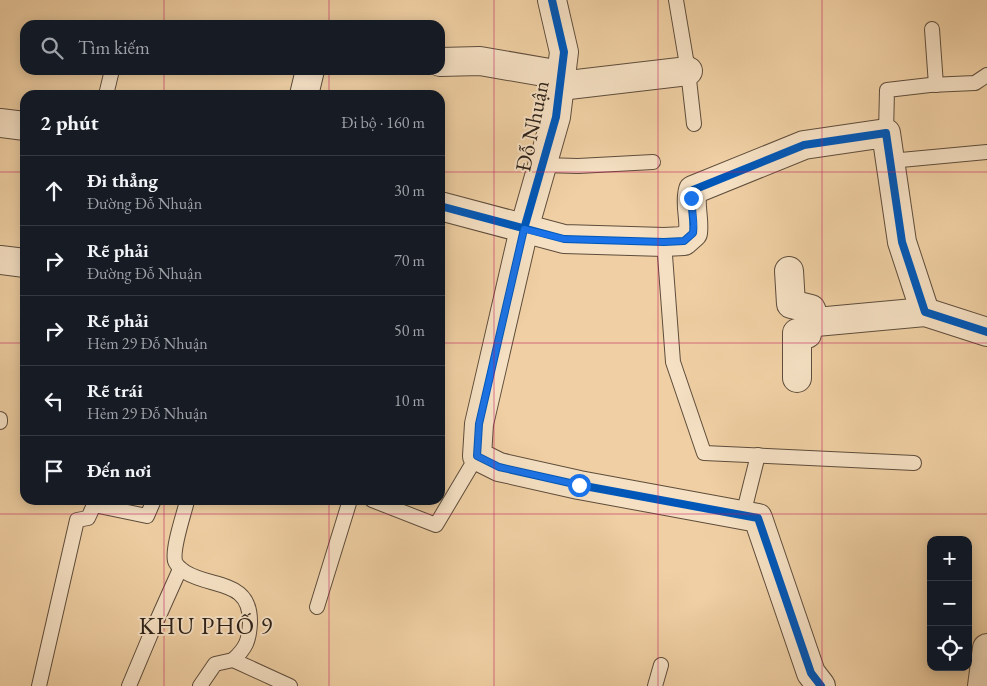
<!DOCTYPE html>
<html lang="vi">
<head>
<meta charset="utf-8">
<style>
	body { margin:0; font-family:"EB Garamond",serif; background:#20242c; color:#f1f3f6 }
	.controls { position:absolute; right:15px; bottom:15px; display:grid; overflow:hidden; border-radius:10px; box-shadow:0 2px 12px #0003 }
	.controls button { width:45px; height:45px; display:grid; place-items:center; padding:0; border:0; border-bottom:1px solid #363941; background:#171b24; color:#f1f3f6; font:25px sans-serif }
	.stop { position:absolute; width:15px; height:15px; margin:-11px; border:4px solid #1a73e8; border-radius:50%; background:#fff }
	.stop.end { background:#1a73e8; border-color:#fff; box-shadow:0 1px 5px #0008 }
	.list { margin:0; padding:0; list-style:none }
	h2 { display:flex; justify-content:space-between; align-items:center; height:65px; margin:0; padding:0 20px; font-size:21px }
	h2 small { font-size:16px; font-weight:400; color:#9ea1a6 }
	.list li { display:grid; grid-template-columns:32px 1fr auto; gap:15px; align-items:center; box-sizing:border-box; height:70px; padding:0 20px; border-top:1px solid #363941 }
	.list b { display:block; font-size:19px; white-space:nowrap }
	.list p { margin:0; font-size:16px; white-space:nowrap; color:#9ea1a6 }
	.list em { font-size:16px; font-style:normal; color:#9ea1a6 }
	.icon { flex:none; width:28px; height:28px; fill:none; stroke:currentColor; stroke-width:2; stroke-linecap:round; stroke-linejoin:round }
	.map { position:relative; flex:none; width:987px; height:686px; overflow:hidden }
	.search { position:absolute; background:#171b24; box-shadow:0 2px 12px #0003; left:20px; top:20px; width:425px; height:55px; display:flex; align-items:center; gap:12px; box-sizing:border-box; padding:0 18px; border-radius:15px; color:#9ea1a6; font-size:19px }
	.panel { position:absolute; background:#171b24; box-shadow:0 2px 12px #0003; left:20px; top:90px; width:425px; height:415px; border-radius:15px }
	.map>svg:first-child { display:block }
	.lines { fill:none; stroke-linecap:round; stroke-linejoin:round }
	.lane-casing { stroke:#5e4d3c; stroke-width:16 }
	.street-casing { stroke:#5e4d3c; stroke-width:30 }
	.lane { stroke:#f5e0c3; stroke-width:14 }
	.street { stroke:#f5e0c3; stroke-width:28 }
	.cycleway-casing { stroke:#f5e0c3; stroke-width:11 }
	.cycleway { stroke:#0057b8; stroke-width:8 }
	.route { stroke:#1a73e8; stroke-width:6 }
	.grid { fill:none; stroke:#c2185b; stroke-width:1; stroke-opacity:0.55 }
	.labels { text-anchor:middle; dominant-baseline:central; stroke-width:4; stroke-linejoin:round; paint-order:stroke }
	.street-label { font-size:22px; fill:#2e221a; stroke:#f5e0c3 }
	.neighbourhood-label { font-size:24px; letter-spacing:1px; fill:#2e221a; stroke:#f5e0c3 }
</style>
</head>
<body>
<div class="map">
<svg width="987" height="686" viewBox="0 0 987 686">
	<rect width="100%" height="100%" fill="#efcfa3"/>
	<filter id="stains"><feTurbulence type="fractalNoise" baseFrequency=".004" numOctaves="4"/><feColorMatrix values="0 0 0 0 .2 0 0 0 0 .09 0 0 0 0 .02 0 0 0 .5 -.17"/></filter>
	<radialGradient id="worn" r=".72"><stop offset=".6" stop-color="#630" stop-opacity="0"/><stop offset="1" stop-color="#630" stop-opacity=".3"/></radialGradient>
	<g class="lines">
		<g class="lane-casing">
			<g id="lane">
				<path d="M 676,0 L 688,71 L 694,124"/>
				<path d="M 932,29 L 936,85"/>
				<path d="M 106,95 L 112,70"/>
				<path d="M 886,133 L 887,90 L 930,85 L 975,83 L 987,75"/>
				<path d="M 890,161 L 987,152"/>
				<path d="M 542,165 L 578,166 L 653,162"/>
				<path d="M 664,242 L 673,362 L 704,453 L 914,463"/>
				<path d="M 0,422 L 0,419"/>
				<path d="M 186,500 L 187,501 C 184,514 172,548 175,561 C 176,565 181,569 185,572 C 213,589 251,579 250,623 C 249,641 246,648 233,660"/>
				<path d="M 372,500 L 436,525 L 477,456"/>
				<path d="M 743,515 L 758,455"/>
				<path d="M 317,607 L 350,500"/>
				<path d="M 233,660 L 290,686"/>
				<path d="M 39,686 L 77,520 L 88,518 L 94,505 L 147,516 L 154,500"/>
				<path d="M 129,686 L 150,636 L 180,569"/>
				<path d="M 200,686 L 215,664 L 233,660"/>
				<path d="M 655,686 L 661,665"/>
			</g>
		</g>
		<g class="street-casing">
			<g id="street">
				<path d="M 552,0 L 564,52 L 556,117 L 524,229 L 479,424 L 477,456 L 499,467 L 579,485 L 758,518 L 811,673 L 821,686"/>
				<path d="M 440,62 L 480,61 L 561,75"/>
				<path d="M 560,86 L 688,71"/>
				<path d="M 304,95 L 310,70"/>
				<path d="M 0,123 L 25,126"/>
				<path d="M 440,206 L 564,239 L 664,242 L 684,241 L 693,233 C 695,218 689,204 693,190 L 804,145 L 886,133 L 902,242 L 925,312 L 987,332"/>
				<path d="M 0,260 L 25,263"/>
				<path d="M 789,271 L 791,304 L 811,309 L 816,322"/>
				<path d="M 797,378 L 797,333 L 807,334 L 807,326 L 816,322 L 925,312"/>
				<path d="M 982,686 L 987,648"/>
			</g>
		</g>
		<use href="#lane" class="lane"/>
		<use href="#street" class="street"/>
		<g class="cycleway-casing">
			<g id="cycleway">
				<path d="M 552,0 L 564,52 L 556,117 L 524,229 L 479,424 L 477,456 L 499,467 L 579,485 L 758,518 L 811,673 L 821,686"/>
				<path d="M 440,206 L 564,239 L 664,242 L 684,241 L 693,233 C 695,218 689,204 693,190 L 804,145 L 886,133 L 902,242 L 925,312 L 987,332"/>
			</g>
		</g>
		<use href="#cycleway" class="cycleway"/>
	</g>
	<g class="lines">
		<path class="route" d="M 579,485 L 499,467 L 477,456 L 479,424 L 524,229 L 564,239 L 664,242 L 684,241 L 693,233 L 694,224 L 691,198"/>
	</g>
	<path class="grid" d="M 164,0 L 164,25M 329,0 L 329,25M 494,0 L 494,686M 658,0 L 658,686M 822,0 L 822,686M 164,70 L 164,95M 329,70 L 329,95M 0,172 L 25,172M 440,172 L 987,172M 0,343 L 25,343M 440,343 L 987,343M 164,500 L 164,686M 329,500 L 329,686M 0,514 L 987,514"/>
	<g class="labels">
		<g class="street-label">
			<text transform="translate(532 126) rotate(-78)">Đỗ Nhuận</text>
		</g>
		<g class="neighbourhood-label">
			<text x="206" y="625">KHU PHỐ 9</text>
		</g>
	</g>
	<rect width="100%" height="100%" filter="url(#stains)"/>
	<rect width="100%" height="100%" fill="url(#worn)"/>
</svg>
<div class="controls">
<button>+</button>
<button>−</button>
<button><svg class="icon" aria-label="locate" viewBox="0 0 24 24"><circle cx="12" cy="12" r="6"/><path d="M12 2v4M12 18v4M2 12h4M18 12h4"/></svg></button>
</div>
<div class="stop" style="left:579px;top:485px"></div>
<div class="stop end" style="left:691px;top:198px"></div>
<div class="search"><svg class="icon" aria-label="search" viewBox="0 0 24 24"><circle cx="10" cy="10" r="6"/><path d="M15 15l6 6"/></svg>Tìm kiếm</div>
<section class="panel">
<h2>2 phút<small>Đi bộ · 160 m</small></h2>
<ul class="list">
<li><svg class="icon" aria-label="ahead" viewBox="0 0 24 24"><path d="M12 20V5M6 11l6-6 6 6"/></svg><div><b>Đi thẳng</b><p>Đường Đỗ Nhuận</p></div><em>30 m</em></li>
<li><svg class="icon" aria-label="right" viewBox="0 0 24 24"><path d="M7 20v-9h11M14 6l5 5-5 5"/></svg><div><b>Rẽ phải</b><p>Đường Đỗ Nhuận</p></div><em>70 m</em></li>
<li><svg class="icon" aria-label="right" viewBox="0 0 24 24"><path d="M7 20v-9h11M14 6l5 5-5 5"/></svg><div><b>Rẽ phải</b><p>Hẻm 29 Đỗ Nhuận</p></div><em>50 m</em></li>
<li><svg class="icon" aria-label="left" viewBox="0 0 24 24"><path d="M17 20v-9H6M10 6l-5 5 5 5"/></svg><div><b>Rẽ trái</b><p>Hẻm 29 Đỗ Nhuận</p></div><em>10 m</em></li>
<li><svg class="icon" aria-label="arrive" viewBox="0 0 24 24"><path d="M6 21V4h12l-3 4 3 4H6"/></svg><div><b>Đến nơi</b></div></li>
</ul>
</section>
</div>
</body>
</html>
